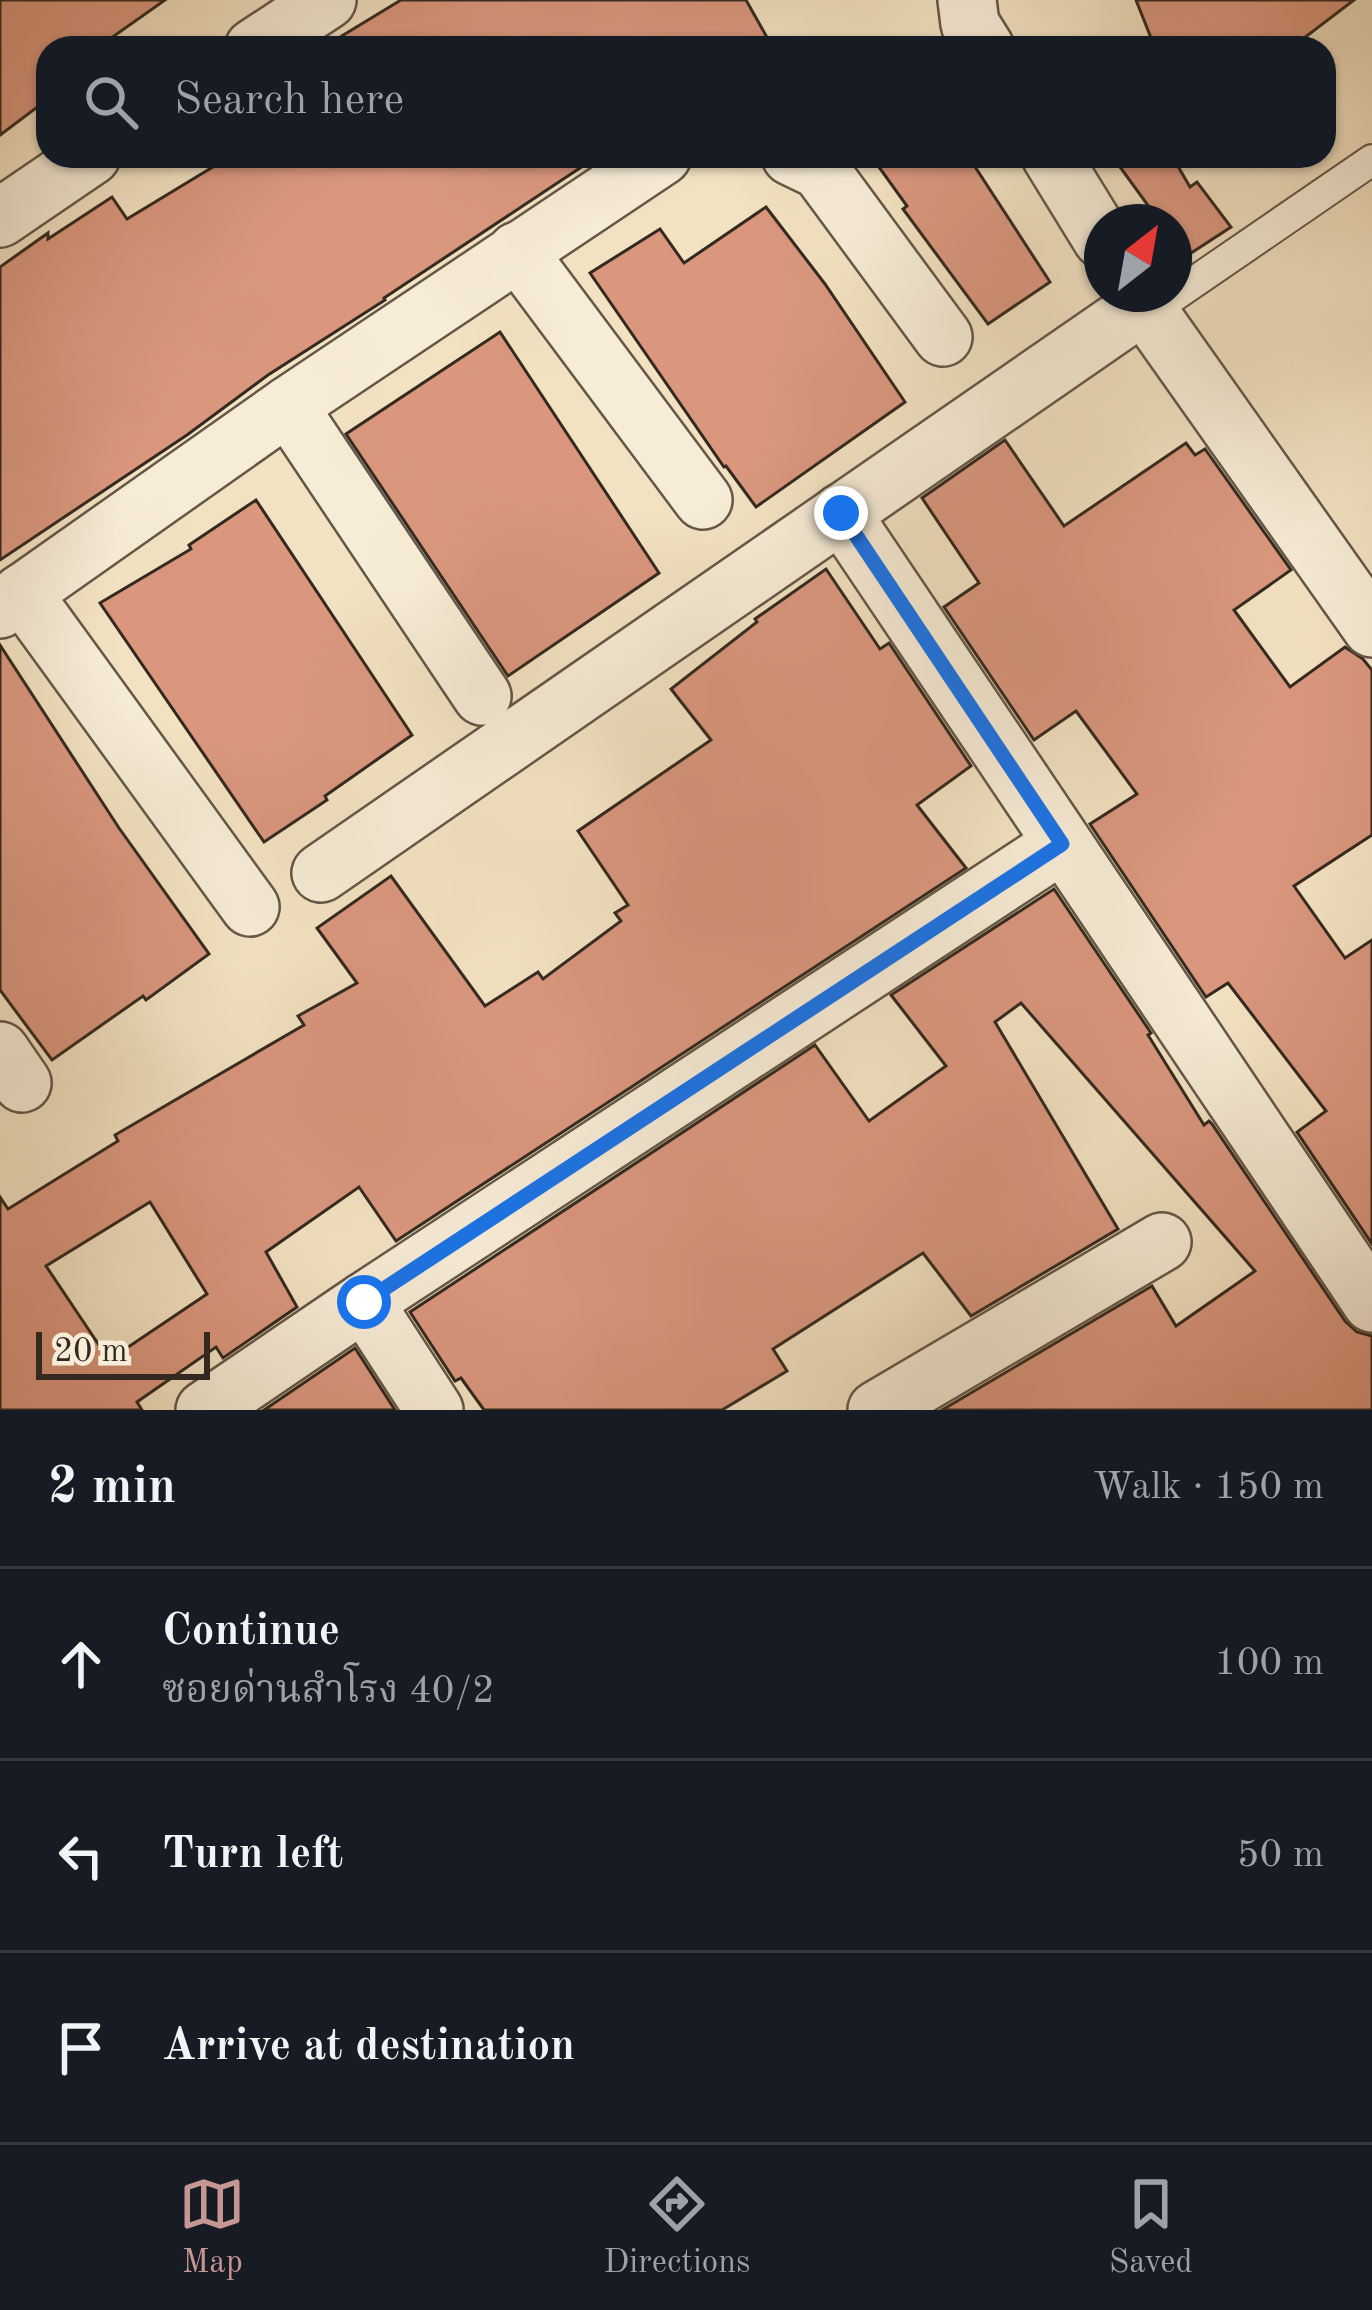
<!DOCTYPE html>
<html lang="en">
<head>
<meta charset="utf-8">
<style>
	body { margin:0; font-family:"Old Standard TT","Noto Serif Thai",serif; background:#20242c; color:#f1f3f6 }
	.compass { position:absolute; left:1084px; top:204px; width:108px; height:108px; border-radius:50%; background:#171b24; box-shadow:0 3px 9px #0004; rotate:31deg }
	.scale { position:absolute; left:36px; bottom:30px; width:174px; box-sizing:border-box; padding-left:12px; border:6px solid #332920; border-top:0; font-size:33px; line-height:42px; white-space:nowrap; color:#332920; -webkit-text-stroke:9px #f7ecd7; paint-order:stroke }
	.stop { position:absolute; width:36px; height:36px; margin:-27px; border:9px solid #1a73e8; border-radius:50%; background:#fff }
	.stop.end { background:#1a73e8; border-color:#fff; box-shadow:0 3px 12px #0008 }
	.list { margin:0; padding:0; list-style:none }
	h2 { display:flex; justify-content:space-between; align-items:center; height:156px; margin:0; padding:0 48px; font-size:51px }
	h2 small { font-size:39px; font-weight:400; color:#9ea1a6 }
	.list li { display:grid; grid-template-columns:78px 1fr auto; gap:36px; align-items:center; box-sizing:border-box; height:192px; padding:0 48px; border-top:3px solid #363941 }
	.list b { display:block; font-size:45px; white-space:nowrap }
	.list p { margin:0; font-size:39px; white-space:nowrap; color:#9ea1a6 }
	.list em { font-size:39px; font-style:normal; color:#9ea1a6 }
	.icon { flex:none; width:66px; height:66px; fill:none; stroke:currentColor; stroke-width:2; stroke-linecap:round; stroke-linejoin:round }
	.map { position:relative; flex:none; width:1372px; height:1410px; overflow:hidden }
	.search { position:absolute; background:#171b24; box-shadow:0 3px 9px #0004; left:36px; right:36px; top:36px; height:132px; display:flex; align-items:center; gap:30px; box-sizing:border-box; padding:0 42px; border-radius:36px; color:#9ea1a6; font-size:45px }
	.sheet { height:732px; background:#171b24 }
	nav { display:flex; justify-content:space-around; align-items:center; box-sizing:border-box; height:168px; border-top:3px solid #363941; background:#171b24; font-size:33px; color:#9ea1a6 }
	nav a { display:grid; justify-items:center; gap:6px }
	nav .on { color:#c59692 }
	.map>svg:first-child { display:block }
	.building { fill:#da977e; stroke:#332920; stroke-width:3; fill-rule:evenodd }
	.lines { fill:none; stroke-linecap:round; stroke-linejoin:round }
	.lane-casing { stroke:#635748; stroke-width:34 }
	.street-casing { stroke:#635748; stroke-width:62 }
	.lane { stroke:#f7ecd7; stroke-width:30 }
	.street { stroke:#f7ecd7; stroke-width:57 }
	.route { stroke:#1a73e8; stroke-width:15 }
</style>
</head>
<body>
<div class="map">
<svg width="1372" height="1410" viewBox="0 0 1372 1410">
	<rect width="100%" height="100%" fill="#f3e2c2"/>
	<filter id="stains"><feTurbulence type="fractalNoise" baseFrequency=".00167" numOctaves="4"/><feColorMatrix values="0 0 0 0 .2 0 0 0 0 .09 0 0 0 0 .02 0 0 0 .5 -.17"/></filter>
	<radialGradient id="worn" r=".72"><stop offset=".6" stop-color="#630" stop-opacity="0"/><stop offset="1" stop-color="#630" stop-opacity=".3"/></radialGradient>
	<g class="building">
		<path d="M 0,0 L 165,0 L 97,48 L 48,48 L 48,99 L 0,135 Z"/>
		<path d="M 401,0 L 746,0 L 773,48 L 322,48 Z"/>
		<path d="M 1136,0 L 1354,0 L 1291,48 L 1155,48 Z"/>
		<path d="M 231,156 L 598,156 L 384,298 L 385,300 L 268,375 L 187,435 L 0,560 L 0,267 L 48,233 L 48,239 L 112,197 L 127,219 Z"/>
		<path d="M 871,156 L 968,156 L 1050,282 L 988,324 L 903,209 L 907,206 Z"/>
		<path d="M 1112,156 L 1172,156 L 1190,187 L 1197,182 L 1231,227 L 1185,257 L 1174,242 L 1174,222 L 1160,222 Z"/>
		<path d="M 766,207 L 825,284 L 905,402 L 756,507 L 726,466 L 724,467 L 590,273 L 660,229 L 684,263 Z"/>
		<path d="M 500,332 L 659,573 L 508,676 L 346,434 Z"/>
		<path d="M 1005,440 L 1064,526 L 1186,443 L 1195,455 L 1205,449 L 1291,570 L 1234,610 L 1290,687 L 1345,647 L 1363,659 L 1372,670 L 1372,835 L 1294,886 L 1345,958 L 1372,940 L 1372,1244 L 1297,1132 L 1326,1111 L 1228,983 L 1206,997 L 1090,824 L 1137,794 L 1076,711 L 1034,740 L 944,607 L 979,583 L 922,498 Z"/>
		<path d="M 256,500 L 412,735 L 325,796 L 327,800 L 264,842 L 100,603 L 191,549 L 189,545 Z"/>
		<path d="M 826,569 L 880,649 L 889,643 L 971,766 L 917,805 L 966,868 L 396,1241 L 359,1187 L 266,1252 L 297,1307 L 223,1358 L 216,1347 L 137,1402 L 142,1410 L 0,1410 L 0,1197 L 8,1209 L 118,1141 L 115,1135 L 304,1025 L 298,1016 L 357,983 L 317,928 L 391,876 L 485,1006 L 538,972 L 543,979 L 621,921 L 615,913 L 628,905 L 578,831 L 711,740 L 671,689 L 757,622 L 755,619 ZM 150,1202 L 207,1294 L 109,1360 L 46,1266 Z"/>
		<path d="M 0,645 L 119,828 L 209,954 L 146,1000 L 143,996 L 52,1060 L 0,990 Z"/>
		<path d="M 1054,889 L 1151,1033 L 1148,1035 L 1204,1125 L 1209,1121 L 1212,1124 L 1345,1321 L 1357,1332 L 1372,1336 L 1372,1410 L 942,1410 L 1152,1286 L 1176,1326 L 1255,1271 L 1021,1003 L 995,1022 L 1118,1229 L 971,1316 L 923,1253 L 773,1349 L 787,1371 L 722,1410 L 484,1410 L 461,1378 L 455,1381 L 410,1312 L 815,1045 L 869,1121 L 946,1066 L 891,995 Z"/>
		<path d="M 355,1348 L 395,1410 L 264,1410 Z"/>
	</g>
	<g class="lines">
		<g class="lane-casing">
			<path id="lane" d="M 1149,313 L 1372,160"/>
		</g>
		<g class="street-casing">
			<g id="street">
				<path d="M 967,0 L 970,24 L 985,48"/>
				<path d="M 254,48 L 327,0"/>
				<path d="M 791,156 L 820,170 L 943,337"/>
				<path d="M 1051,156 L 1102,239"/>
				<path d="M 0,218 L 91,156"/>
				<path d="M 517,251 L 703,500"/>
				<path d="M 1136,294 L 1372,628"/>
				<path d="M 288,406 L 482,696"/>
				<path d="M 841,513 L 1372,1303"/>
				<path d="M 22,593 L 250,907"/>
				<path d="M 0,609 L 288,406 L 662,156"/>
				<path d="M 321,873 L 1143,305"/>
				<path d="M 0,1051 L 22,1083"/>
				<path d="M 364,1302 L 434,1410"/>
				<path d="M 205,1410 L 364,1302 L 1062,844"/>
				<path d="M 877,1410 L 1162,1242"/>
			</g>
		</g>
		<use href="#lane" class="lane"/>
		<use href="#street" class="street"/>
	</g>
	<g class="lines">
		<path class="route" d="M 364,1302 L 1062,844 L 841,513"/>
	</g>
	<rect width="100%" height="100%" filter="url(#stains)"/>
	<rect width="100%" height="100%" fill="url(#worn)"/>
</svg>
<svg class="compass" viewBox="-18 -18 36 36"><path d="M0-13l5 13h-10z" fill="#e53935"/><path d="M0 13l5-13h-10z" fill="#9ea1a6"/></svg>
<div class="scale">20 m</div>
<div class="stop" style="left:364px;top:1302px"></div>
<div class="stop end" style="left:841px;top:513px"></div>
<div class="search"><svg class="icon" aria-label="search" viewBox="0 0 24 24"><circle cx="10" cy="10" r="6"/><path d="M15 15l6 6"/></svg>Search here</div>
</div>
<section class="sheet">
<h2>2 min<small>Walk · 150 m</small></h2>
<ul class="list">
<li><svg class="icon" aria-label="ahead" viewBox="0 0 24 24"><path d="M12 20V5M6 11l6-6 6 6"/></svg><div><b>Continue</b><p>ซอยด่านสำโรง 40/2</p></div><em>100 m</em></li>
<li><svg class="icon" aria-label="left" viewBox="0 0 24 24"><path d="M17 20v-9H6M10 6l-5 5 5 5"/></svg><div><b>Turn left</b></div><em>50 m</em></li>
<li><svg class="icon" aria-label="arrive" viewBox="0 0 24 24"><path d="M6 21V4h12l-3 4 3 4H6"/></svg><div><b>Arrive at destination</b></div></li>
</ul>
</section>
<nav>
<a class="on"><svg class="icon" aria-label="map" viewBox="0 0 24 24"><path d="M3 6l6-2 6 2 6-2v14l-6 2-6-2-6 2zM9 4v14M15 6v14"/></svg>Map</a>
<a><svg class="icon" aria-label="directions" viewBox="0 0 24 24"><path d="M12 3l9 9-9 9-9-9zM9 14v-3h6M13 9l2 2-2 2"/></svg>Directions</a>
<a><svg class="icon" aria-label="saved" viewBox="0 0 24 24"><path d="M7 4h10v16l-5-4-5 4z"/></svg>Saved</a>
</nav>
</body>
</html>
